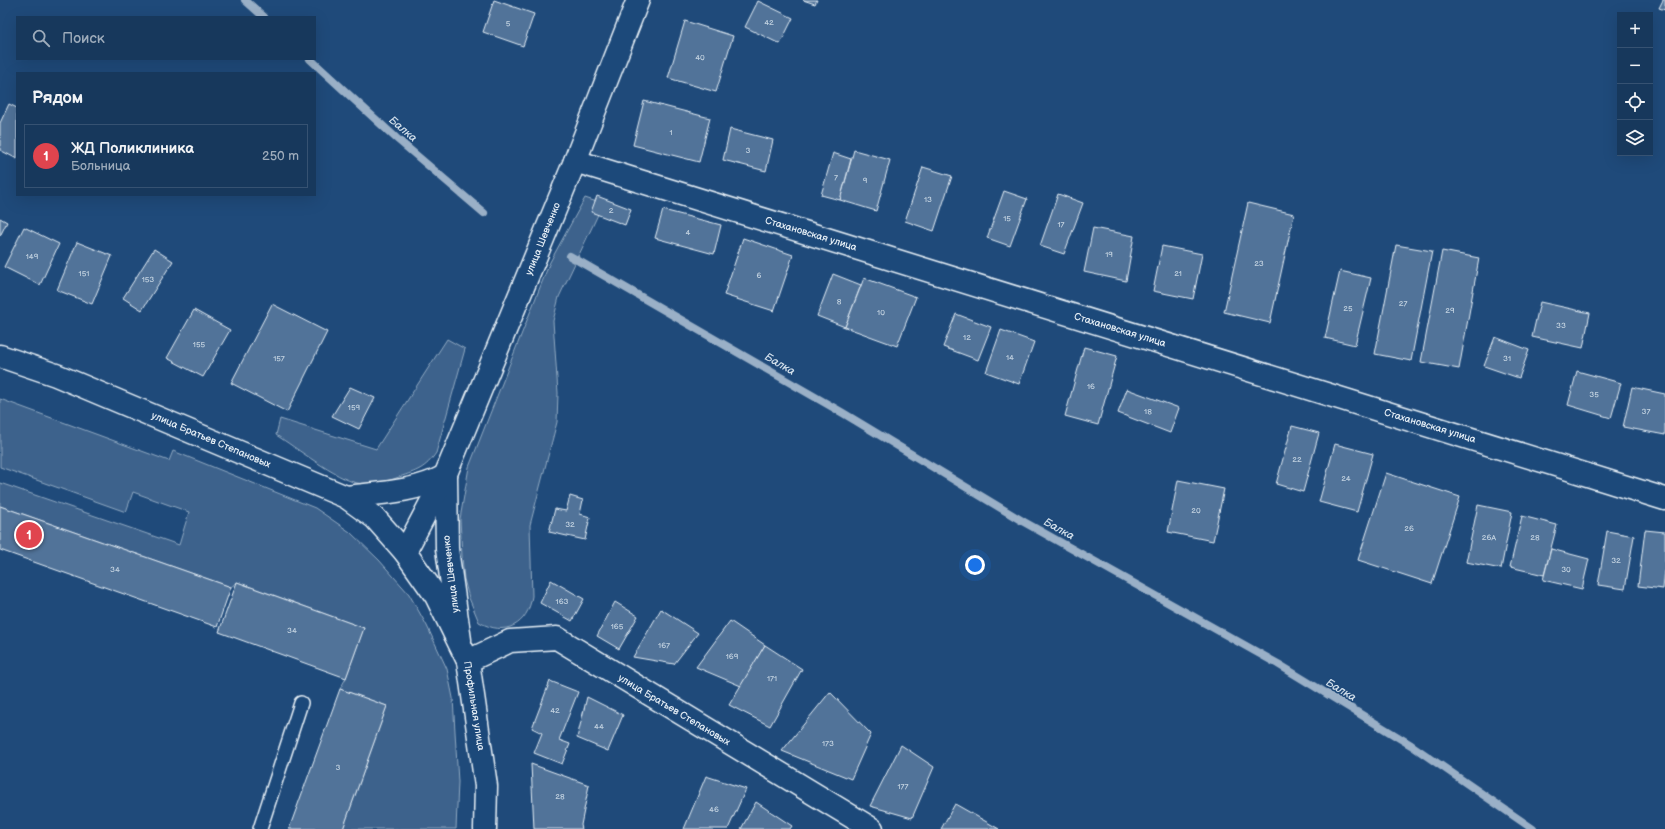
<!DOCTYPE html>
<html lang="ru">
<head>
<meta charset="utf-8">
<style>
	body { margin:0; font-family:"Balsamiq Sans",sans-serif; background:#244365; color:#f1f3f6 }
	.controls { position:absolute; right:12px; top:12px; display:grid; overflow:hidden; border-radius:0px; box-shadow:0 4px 16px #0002 }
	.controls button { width:36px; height:36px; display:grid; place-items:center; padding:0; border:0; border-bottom:1px solid #365272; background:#17385c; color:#f1f3f6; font:20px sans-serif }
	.you { position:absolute; left:975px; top:565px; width:14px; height:14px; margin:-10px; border:3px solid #fff; border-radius:50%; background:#1a73e8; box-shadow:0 0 0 6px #1a73e833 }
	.badge { display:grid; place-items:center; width:26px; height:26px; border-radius:50%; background:#ea580c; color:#fff; font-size:13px; font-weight:700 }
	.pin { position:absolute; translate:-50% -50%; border:2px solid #fff; box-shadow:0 1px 4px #0006 }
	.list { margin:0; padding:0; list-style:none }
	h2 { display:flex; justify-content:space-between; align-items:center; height:52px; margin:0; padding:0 16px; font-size:17px }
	h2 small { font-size:13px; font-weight:400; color:#9eacbb }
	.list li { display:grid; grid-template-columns:26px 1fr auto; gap:12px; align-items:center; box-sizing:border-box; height:64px; margin:0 8px 8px; padding:0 8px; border:1px solid #365272; border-radius:0px }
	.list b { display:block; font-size:15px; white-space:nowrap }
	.list p { margin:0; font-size:13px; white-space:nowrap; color:#9eacbb }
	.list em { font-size:13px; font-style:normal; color:#9eacbb }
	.icon { flex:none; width:22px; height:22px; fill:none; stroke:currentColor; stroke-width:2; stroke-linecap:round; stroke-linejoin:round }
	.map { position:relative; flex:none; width:1665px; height:829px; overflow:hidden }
	.search { position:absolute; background:#17385c; box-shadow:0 4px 16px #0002; left:16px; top:16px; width:300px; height:44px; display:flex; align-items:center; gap:10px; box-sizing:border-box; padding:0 14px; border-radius:0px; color:#9eacbb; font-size:15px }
	.panel { position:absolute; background:#17385c; box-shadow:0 4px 16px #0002; left:16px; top:72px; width:300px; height:124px; border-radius:0px }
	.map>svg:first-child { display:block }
	.green { fill:#3c628c; stroke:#92aac2 }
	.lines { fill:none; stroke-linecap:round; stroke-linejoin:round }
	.stream { stroke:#9ab0c7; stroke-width:8 }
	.building { fill:#517399; stroke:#e8f1f8 }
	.service-casing { stroke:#e8f1f8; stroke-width:16 }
	.minor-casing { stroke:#e8f1f8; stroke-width:25 }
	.secondary-casing { stroke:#e8f1f8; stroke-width:25 }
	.primary-casing { stroke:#e8f1f8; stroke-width:25 }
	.service { stroke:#1f4a7a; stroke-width:13 }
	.minor { stroke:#1f4a7a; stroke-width:22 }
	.secondary { stroke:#1f4a7a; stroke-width:22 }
	.primary { stroke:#1f4a7a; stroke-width:22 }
	.labels { text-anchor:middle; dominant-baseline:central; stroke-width:3; stroke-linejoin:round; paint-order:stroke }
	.number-label { font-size:8px; fill:#c2d2e0 }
	.street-label { font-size:10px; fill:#e8f1f8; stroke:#1f4a7a }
	.water-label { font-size:11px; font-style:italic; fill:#d4e1ec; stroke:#1f4a7a }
</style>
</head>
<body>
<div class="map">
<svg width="1665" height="829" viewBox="0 0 1665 829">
	<rect width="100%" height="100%" fill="#1f4a7a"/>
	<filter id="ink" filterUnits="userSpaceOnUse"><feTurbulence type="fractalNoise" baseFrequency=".025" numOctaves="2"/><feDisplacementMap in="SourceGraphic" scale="8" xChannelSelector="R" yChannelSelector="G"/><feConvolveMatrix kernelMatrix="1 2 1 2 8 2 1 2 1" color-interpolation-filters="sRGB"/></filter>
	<g filter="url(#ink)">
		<g class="green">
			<path d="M 585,198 L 603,204 L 559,297 L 553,321 L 558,393 L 557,422 L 530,525 L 532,596 C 528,625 505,637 479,622 L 469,598 L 464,579 L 462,556 L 460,519 L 469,467 L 550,262 Z"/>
			<path d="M 447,339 L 465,349 L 436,453 C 425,469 417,471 399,477 C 386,482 371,486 357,483 C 337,479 295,447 276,435 L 280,419 L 376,449 Z"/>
			<path d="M 0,399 L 169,461 L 173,451 L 315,508 L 350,532 L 379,560 L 409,594 L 427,626 L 447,669 L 453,698 L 458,782 L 456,829 L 343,829 L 387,706 L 340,689 L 346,678 L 364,628 L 237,582 L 231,587 L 0,506 L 0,483 L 179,545 L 189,512 L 133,492 L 126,512 L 0,467 Z"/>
		</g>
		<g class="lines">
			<g class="stream">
				<path d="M 245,0 L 264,17"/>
				<path d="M 310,59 L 396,138 L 484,213"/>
				<path d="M 570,256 L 843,413 L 1024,522 L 1278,664 L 1411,745 L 1533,829"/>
			</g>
		</g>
		<g class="building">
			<path d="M 494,0 L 534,14 L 523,46 L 483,32 Z"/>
			<path d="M 803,0 L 817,0 L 815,4 Z"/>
			<path d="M 1663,0 L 1665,0 L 1665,10 L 1659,8 Z"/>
			<path d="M 758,1 L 793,18 L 780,44 L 745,27 Z"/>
			<path d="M 685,21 L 733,36 L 716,92 L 668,78 Z"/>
			<path d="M 644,101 L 710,118 L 699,162 L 633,145 Z"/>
			<path d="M 9,104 L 17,108 L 17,159 L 0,150 L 0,123 Z"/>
			<path d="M 730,129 L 773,140 L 766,171 L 723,160 Z"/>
			<path d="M 854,150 L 890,160 L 876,211 L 840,200 Z"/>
			<path d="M 833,153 L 851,159 L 840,200 L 821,195 Z"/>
			<path d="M 923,167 L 952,176 L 934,231 L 905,221 Z"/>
			<path d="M 1004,191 L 1027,199 L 1010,246 L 987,238 Z"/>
			<path d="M 1058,194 L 1083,203 L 1064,254 L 1040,246 Z"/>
			<path d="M 597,196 L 631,209 L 625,225 L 591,212 Z"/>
			<path d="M 1248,203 L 1294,214 L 1270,323 L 1224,312 Z"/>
			<path d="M 663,210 L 721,225 L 714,254 L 655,238 Z"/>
			<path d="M 0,218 L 7,222 L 0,236 Z"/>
			<path d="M 24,227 L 59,244 L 40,285 L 4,267 Z"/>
			<path d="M 1093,228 L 1134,236 L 1126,281 L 1084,272 Z"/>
			<path d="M 743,238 L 793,255 L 774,311 L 724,295 Z"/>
			<path d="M 77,242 L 112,256 L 92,304 L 57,290 Z"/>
			<path d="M 1396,245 L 1432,251 L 1411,361 L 1375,354 Z"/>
			<path d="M 1162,246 L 1202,254 L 1193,299 L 1153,291 Z"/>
			<path d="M 154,249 L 173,261 L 142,310 L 123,298 Z"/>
			<path d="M 1442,251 L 1479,258 L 1459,369 L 1421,362 Z"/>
			<path d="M 1340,271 L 1371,278 L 1355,345 L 1325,338 Z"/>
			<path d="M 833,274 L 861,285 L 845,327 L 817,316 Z"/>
			<path d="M 864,278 L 916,297 L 897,346 L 845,327 Z"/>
			<path d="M 1540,302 L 1590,313 L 1583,348 L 1532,337 Z"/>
			<path d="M 272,304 L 327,332 L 287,412 L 231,383 Z"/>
			<path d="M 194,310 L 230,330 L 203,377 L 167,358 Z"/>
			<path d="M 956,314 L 991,327 L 978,360 L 943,347 Z"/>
			<path d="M 1001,330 L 1034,342 L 1019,384 L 986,372 Z"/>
			<path d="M 1495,337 L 1529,350 L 1519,378 L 1484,366 Z"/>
			<path d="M 1084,347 L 1117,356 L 1098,425 L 1065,416 Z"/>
			<path d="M 1577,371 L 1621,383 L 1611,418 L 1568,405 Z"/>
			<path d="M 350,387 L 375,398 L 359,429 L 332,416 Z"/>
			<path d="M 1632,387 L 1665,394 L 1665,435 L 1623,427 Z"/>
			<path d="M 1127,389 L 1179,408 L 1170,433 L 1118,413 Z"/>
			<path d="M 1292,426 L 1319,433 L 1303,492 L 1276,484 Z"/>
			<path d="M 1335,444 L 1373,454 L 1357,512 L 1319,502 Z"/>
			<path d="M 1386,473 L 1460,497 L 1432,584 L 1358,560 Z"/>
			<path d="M 1178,480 L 1224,489 L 1213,541 L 1168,532 Z"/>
			<path d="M 570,496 L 583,500 L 580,514 L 590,517 L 585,540 L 549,532 L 555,509 L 566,511 Z"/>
			<path d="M 1478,505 L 1512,512 L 1501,569 L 1466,562 Z"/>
			<path d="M 0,506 L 231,587 L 217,627 L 0,550 Z"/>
			<path d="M 1522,516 L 1557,525 L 1544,575 L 1510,567 Z"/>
			<path d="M 1645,530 L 1665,532 L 1665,569 L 1663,589 L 1638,586 Z"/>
			<path d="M 1607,531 L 1634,536 L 1625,589 L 1598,585 Z"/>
			<path d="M 1551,549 L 1589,559 L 1582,589 L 1543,580 Z"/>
			<path d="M 551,580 L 584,599 L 572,621 L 540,603 Z"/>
			<path d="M 237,582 L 364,628 L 346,678 L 219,632 Z"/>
			<path d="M 615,602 L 638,616 L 619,649 L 597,636 Z"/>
			<path d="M 661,609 L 698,633 L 674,664 L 633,657 Z"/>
			<path d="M 730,621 L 765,645 L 741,686 L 696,667 Z"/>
			<path d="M 765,645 L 802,669 L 770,726 L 729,705 Z"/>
			<path d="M 550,681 L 578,692 L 559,740 L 570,744 L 562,764 L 534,753 L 542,733 L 532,728 Z"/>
			<path d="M 340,689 L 387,706 L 343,829 L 289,829 Z"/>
			<path d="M 830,692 L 871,734 L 851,779 L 782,751 Z"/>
			<path d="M 587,697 L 623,715 L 608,751 L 577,738 Z"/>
			<path d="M 901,745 L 934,767 L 912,818 L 870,806 Z"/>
			<path d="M 531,764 L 589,785 L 581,825 L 582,829 L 534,829 Z"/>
			<path d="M 706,776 L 746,789 L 728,829 L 684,829 Z"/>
			<path d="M 756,802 L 792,826 L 790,829 L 741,829 Z"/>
			<path d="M 955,804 L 999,829 L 941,829 Z"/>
		</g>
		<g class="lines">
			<g class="service-casing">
				<path id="service" d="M 260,829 L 301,703"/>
			</g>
			<g class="minor-casing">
				<g id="minor">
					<path d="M 575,161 L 1665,499"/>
					<path d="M 468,661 L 510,641 L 557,638 L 872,829"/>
				</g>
			</g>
			<g class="secondary-casing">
				<g id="secondary">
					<path d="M 446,477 L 447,549 L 460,640"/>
					<path d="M 346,497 C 380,493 415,492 445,476"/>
					<path d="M 405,552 L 445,476 L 575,161 L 638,0"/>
				</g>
			</g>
			<g class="primary-casing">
				<path id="primary" d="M 0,356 L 56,375 L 346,497 L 375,518 L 405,552 L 436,596 L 468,661 L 486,786 L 485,829"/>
			</g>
			<use href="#service" class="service"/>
			<use href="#minor" class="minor"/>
			<use href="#secondary" class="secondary"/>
			<use href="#primary" class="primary"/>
		</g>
	</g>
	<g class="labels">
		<g class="number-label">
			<text x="769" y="22">42</text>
			<text x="508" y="23">5</text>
			<text x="700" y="57">40</text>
			<text x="671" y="132">1</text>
			<text x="748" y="150">3</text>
			<text x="836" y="177">7</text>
			<text x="865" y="180">9</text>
			<text x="928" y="199">13</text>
			<text x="611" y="210">2</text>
			<text x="1007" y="218">15</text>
			<text x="1061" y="224">17</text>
			<text x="688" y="232">4</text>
			<text x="1109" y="254">19</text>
			<text x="32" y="256">149</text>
			<text x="1259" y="263">23</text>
			<text x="84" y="273">151</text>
			<text x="1178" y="273">21</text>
			<text x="759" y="275">6</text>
			<text x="148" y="279">153</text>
			<text x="839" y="301">8</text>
			<text x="1403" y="303">27</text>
			<text x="1348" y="308">25</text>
			<text x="1450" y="310">29</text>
			<text x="881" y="312">10</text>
			<text x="1561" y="325">33</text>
			<text x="967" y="337">12</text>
			<text x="199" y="344">155</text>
			<text x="1010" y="357">14</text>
			<text x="279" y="358">157</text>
			<text x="1507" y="358">31</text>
			<text x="1091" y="386">16</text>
			<text x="1594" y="394">35</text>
			<text x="354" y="407">159</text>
			<text x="1148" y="411">18</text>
			<text x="1646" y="411">37</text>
			<text x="1297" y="459">22</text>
			<text x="1346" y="478">24</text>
			<text x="1196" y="510">20</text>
			<text x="570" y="524">32</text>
			<text x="1409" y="528">26</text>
			<text x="1489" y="537">26А</text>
			<text x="1535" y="537">28</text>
			<text x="1616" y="560">32</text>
			<text x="115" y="569">34</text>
			<text x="1566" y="569">30</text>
			<text x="562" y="601">163</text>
			<text x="617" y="626">165</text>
			<text x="292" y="630">34</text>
			<text x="664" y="645">167</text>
			<text x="732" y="656">169</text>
			<text x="772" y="678">171</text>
			<text x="555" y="710">42</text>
			<text x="599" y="726">44</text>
			<text x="828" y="743">173</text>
			<text x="338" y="767">3</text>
			<text x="903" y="786">177</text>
			<text x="560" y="796">28</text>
			<text x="714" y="809">46</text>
		</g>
		<g class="street-label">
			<text transform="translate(811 234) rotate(17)">Стахановская улица</text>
			<text transform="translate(543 239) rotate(-68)">улица Шевченко</text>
			<text transform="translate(1120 330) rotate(17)">Стахановская улица</text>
			<text transform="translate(1430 426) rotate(17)">Стахановская улица</text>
			<text transform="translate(211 440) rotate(23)">улица Братьев Степановых</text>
			<text transform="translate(451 574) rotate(-97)">улица Шевченко</text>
			<text transform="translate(474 706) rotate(81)">Профильная улица</text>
			<text transform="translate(674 710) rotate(31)">улица Братьев Степановых</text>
		</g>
		<g class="water-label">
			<text transform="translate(403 129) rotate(41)">Балка</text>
			<text transform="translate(780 364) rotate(30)">Балка</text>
			<text transform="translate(1059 529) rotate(29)">Балка</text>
			<text transform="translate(1341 690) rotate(31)">Балка</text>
		</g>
	</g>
</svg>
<div class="controls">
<button>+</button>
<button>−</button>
<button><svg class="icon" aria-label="locate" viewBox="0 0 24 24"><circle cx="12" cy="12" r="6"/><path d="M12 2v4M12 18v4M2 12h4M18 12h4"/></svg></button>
<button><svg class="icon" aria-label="layers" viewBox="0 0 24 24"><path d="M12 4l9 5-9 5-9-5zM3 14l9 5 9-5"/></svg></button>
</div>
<div class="you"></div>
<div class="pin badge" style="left:29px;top:535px;background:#e0444e">1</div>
<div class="search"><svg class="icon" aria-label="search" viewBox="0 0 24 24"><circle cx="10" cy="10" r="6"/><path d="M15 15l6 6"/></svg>Поиск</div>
<section class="panel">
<h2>Рядом<small></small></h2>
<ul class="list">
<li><span class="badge" style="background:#e0444e">1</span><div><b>ЖД Поликлиника</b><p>Больница</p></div><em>250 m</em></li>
</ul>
</section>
</div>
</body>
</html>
